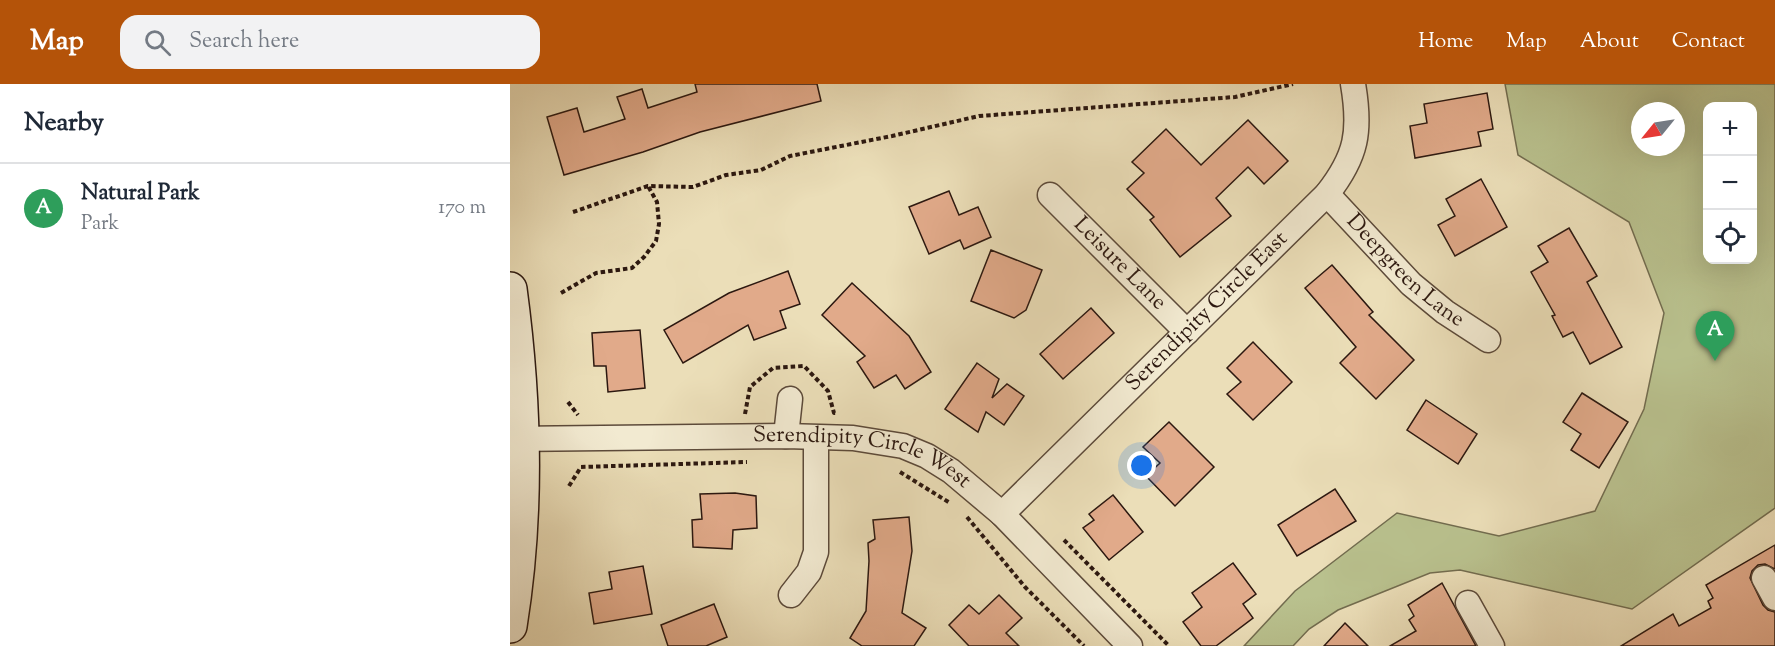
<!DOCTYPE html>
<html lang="en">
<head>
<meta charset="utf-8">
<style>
	body { margin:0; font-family:"Sorts Mill Goudy",serif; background:#f2f2f3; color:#1f2937 }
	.controls { position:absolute; right:18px; top:18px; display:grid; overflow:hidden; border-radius:12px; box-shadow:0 6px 24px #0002 }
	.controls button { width:54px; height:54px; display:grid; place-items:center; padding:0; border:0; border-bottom:2px solid #e0e1e3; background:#fff; color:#1f2937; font:30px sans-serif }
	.compass { position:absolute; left:1121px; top:18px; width:54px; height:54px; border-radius:50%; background:#fff; box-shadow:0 6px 24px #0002; rotate:240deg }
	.you { position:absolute; left:632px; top:382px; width:21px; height:21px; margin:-15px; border:4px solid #fff; border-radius:50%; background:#1a73e8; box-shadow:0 0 0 9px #1a73e833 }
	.badge { display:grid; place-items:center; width:39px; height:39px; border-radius:50%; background:#b45309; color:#fff; font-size:20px; font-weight:700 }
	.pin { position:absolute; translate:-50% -50px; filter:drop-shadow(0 2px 3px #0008) }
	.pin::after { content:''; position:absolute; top:32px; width:21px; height:18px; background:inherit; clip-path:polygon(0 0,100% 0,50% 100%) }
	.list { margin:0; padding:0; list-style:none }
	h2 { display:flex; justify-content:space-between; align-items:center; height:78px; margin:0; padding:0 24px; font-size:26px }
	h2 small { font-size:20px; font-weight:400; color:#747a83 }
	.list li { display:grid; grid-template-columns:39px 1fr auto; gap:18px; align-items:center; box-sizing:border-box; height:90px; padding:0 24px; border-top:2px solid #e0e1e3 }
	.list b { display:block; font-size:22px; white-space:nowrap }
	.list p { margin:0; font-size:20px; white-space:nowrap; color:#747a83 }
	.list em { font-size:20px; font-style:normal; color:#747a83 }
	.icon { flex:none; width:33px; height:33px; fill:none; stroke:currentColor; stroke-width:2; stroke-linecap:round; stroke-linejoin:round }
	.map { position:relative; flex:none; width:1265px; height:562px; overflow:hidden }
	header { display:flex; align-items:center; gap:36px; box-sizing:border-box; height:84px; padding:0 30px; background:#b45309; color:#fff }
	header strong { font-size:28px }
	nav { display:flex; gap:33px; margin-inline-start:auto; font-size:21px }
	.search { width:420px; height:54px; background:#f2f2f3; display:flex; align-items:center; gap:15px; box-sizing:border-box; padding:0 21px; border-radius:18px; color:#747a83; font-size:22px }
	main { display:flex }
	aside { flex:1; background:#fff }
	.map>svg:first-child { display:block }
	.green { fill:#b9c18e; stroke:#726c4f; stroke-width:1.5; fill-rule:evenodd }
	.building { fill:#e1aa8a; stroke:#2c1810; stroke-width:1.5 }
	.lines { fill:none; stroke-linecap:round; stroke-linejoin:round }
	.street-casing { stroke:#5c4a3a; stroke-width:27 }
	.secondary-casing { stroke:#2c1810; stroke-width:36 }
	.path { stroke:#2c1810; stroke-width:4; stroke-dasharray:4.5 3; stroke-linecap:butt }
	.street { stroke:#f2ead1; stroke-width:24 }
	.secondary { stroke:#f2ead1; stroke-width:33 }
	.labels { text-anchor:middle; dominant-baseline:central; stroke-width:4.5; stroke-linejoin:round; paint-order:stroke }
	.street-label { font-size:22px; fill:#2c1810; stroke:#f2ead1 }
</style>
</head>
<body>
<header>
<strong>Map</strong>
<div class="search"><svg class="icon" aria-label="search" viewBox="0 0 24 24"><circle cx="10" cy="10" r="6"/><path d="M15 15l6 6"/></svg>Search here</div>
<nav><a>Home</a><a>Map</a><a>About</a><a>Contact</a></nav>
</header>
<main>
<aside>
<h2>Nearby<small></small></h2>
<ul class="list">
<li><span class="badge" style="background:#2e9e5b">A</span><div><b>Natural Park</b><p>Park</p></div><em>170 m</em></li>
</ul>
</aside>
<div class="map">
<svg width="1265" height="562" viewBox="0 0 1265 562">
	<rect width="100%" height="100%" fill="#ebdeb8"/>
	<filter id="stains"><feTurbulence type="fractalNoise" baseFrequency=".00333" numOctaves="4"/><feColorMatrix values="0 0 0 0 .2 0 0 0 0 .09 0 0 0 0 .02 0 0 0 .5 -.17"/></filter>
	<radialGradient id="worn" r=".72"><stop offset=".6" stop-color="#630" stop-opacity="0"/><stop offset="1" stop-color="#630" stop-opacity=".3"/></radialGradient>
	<path class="green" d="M 995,0 L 1265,0 L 1265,424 L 1122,525 L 950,486 L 920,489 L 828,526 L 799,545 L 783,562 L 734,562 L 785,507 L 887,429 L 989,452 L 1085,427 L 1134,325 L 1154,229 L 1119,138 L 1008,71 ZM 1242,22 L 1242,176 L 1198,176 L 1198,22 ZM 1130,27 L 1166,27 L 1166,63 L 1130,63 Z"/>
	<g class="building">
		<path d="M 185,0 L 307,0 L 311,17 L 190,48 L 133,68 L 54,91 L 37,33 L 67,24 L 74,48 L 115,35 L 107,13 L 132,5 L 138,24 L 187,8 Z"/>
		<path d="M 977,9 L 983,45 L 968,48 L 971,62 L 905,74 L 900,42 L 917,39 L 914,20 Z"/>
		<path d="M 738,36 L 778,77 L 754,100 L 738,83 L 706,114 L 721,132 L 670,173 L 640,136 L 644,133 L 617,105 L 634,89 L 622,78 L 656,45 L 691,81 Z"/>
		<path d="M 971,95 L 997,143 L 945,172 L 928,141 L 945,132 L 936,115 Z"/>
		<path d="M 439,107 L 449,131 L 468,123 L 481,153 L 454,165 L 450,156 L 419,170 L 399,123 Z"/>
		<path d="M 1059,144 L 1087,192 L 1077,198 L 1112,263 L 1080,280 L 1063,248 L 1053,253 L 1042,232 L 1045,231 L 1021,188 L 1038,178 L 1028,162 Z"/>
		<path d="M 481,166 L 532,186 L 516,226 L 504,234 L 461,217 Z"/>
		<path d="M 822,181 L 863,228 L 859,231 L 904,276 L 866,315 L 830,279 L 846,263 L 795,204 Z"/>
		<path d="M 278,187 L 290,220 L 270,227 L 276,244 L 244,256 L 238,241 L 173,279 L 154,246 L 219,209 Z"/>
		<path d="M 342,199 L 399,252 L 421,288 L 395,305 L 386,291 L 364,304 L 347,278 L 355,272 L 312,231 Z"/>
		<path d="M 581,224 L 604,249 L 553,295 L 530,270 Z"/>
		<path d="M 130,246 L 135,304 L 98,308 L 96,282 L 84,282 L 82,249 Z"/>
		<path d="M 743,258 L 782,298 L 743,336 L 717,310 L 731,298 L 717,284 Z"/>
		<path d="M 467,279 L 489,295 L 482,314 L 497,300 L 514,312 L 494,341 L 476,328 L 468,348 L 435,325 Z"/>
		<path d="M 1072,309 L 1118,338 L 1089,384 L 1061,366 L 1071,350 L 1053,338 Z"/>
		<path d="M 916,316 L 967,350 L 948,380 L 897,346 Z"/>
		<path d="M 659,338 L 704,383 L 665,422 L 636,392 L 650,379 L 633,363 Z"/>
		<path d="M 825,405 L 846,437 L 787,472 L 768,441 Z"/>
		<path d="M 225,409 L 246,412 L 247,444 L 223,446 L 222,465 L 183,463 L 182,436 L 192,435 L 190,410 Z"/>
		<path d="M 603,411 L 633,448 L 599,476 L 573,444 L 584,436 L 579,430 Z"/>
		<path d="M 399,433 L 402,467 L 392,529 L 416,544 L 404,562 L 352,562 L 340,554 L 356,527 L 359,477 L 358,459 L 365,455 L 363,436 Z"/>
		<path d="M 1265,461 L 1265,485 L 1255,480 L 1248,481 L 1242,487 L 1240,494 L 1253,521 L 1258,526 L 1265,528 L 1265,562 L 1111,562 L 1163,530 L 1169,542 L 1201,524 L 1198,517 L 1203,514 L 1196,501 Z"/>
		<path d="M 723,479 L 746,510 L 733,520 L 743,534 L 706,562 L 691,562 L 673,538 L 692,523 L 682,509 Z"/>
		<path d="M 133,482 L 142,530 L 84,540 L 79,509 L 102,505 L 99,488 Z"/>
		<path d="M 932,499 L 966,562 L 880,562 L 906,547 L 899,536 L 904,532 L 898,521 Z"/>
		<path d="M 489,511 L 512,534 L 496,549 L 509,562 L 459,562 L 439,541 L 459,521 L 469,530 Z"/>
		<path d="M 204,520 L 217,553 L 196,562 L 158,562 L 151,541 Z"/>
		<path d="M 835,539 L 858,562 L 814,562 Z"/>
	</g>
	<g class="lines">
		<g class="street-casing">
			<g id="street">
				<path id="s1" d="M 817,110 L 901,200 L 935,228 L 978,256"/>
				<path id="s2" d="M 540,111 L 677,248"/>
				<path d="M 276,352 L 280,315"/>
				<path id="s3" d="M 0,355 L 276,352 L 343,354 L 393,362 L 417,372 L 441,387 L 492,430 L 620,562"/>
				<path id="s4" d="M 492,430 L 817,110 C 847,72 851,47 843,0"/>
				<path d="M 1254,494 L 1265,514"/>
				<path d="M 281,511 L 299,488 L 306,468 L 306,354"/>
				<path d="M 958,519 L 982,562"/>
			</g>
		</g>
		<g class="secondary-casing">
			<path id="secondary" d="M 0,205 C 15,316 18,431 0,542"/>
		</g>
		<g class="path">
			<path d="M 63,128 L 138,102 L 183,103 L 216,91 L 251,86 L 280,72 L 382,52 L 469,32 L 725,13 L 783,0"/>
			<path d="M 51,209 L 86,189 L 122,184 L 134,173 L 146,157 L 149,140 L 147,118 L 138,102"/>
			<path d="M 58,318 L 68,331"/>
			<path d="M 235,330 L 240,303 L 263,284 L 294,282 L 318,307 L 324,329 L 327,329"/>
			<path d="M 390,388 L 440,419"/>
			<path d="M 59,402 L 71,383 L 237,378"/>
			<path d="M 457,433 L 515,503 L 574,562"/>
			<path d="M 554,456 L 659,562"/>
		</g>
		<use href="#street" class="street"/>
		<use href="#secondary" class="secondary"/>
	</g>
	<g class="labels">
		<g class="street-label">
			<text stroke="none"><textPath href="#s2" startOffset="98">Leisure Lane</textPath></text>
			<text stroke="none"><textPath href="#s1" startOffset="110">Deepgreen Lane</textPath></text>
			<text stroke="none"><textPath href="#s4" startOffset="288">Serendipity Circle East</textPath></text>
			<text stroke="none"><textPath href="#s3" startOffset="356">Serendipity Circle West</textPath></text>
		</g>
	</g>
	<rect width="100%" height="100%" filter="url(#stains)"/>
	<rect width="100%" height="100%" fill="url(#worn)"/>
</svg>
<div class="controls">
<button>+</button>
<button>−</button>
<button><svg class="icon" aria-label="locate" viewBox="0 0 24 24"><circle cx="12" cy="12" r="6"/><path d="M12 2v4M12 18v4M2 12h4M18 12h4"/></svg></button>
</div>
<svg class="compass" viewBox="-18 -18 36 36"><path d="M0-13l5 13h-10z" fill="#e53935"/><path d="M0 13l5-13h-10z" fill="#747a83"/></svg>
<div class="you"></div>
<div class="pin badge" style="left:1205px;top:277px;background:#2e9e5b">A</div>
</div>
</main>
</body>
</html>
